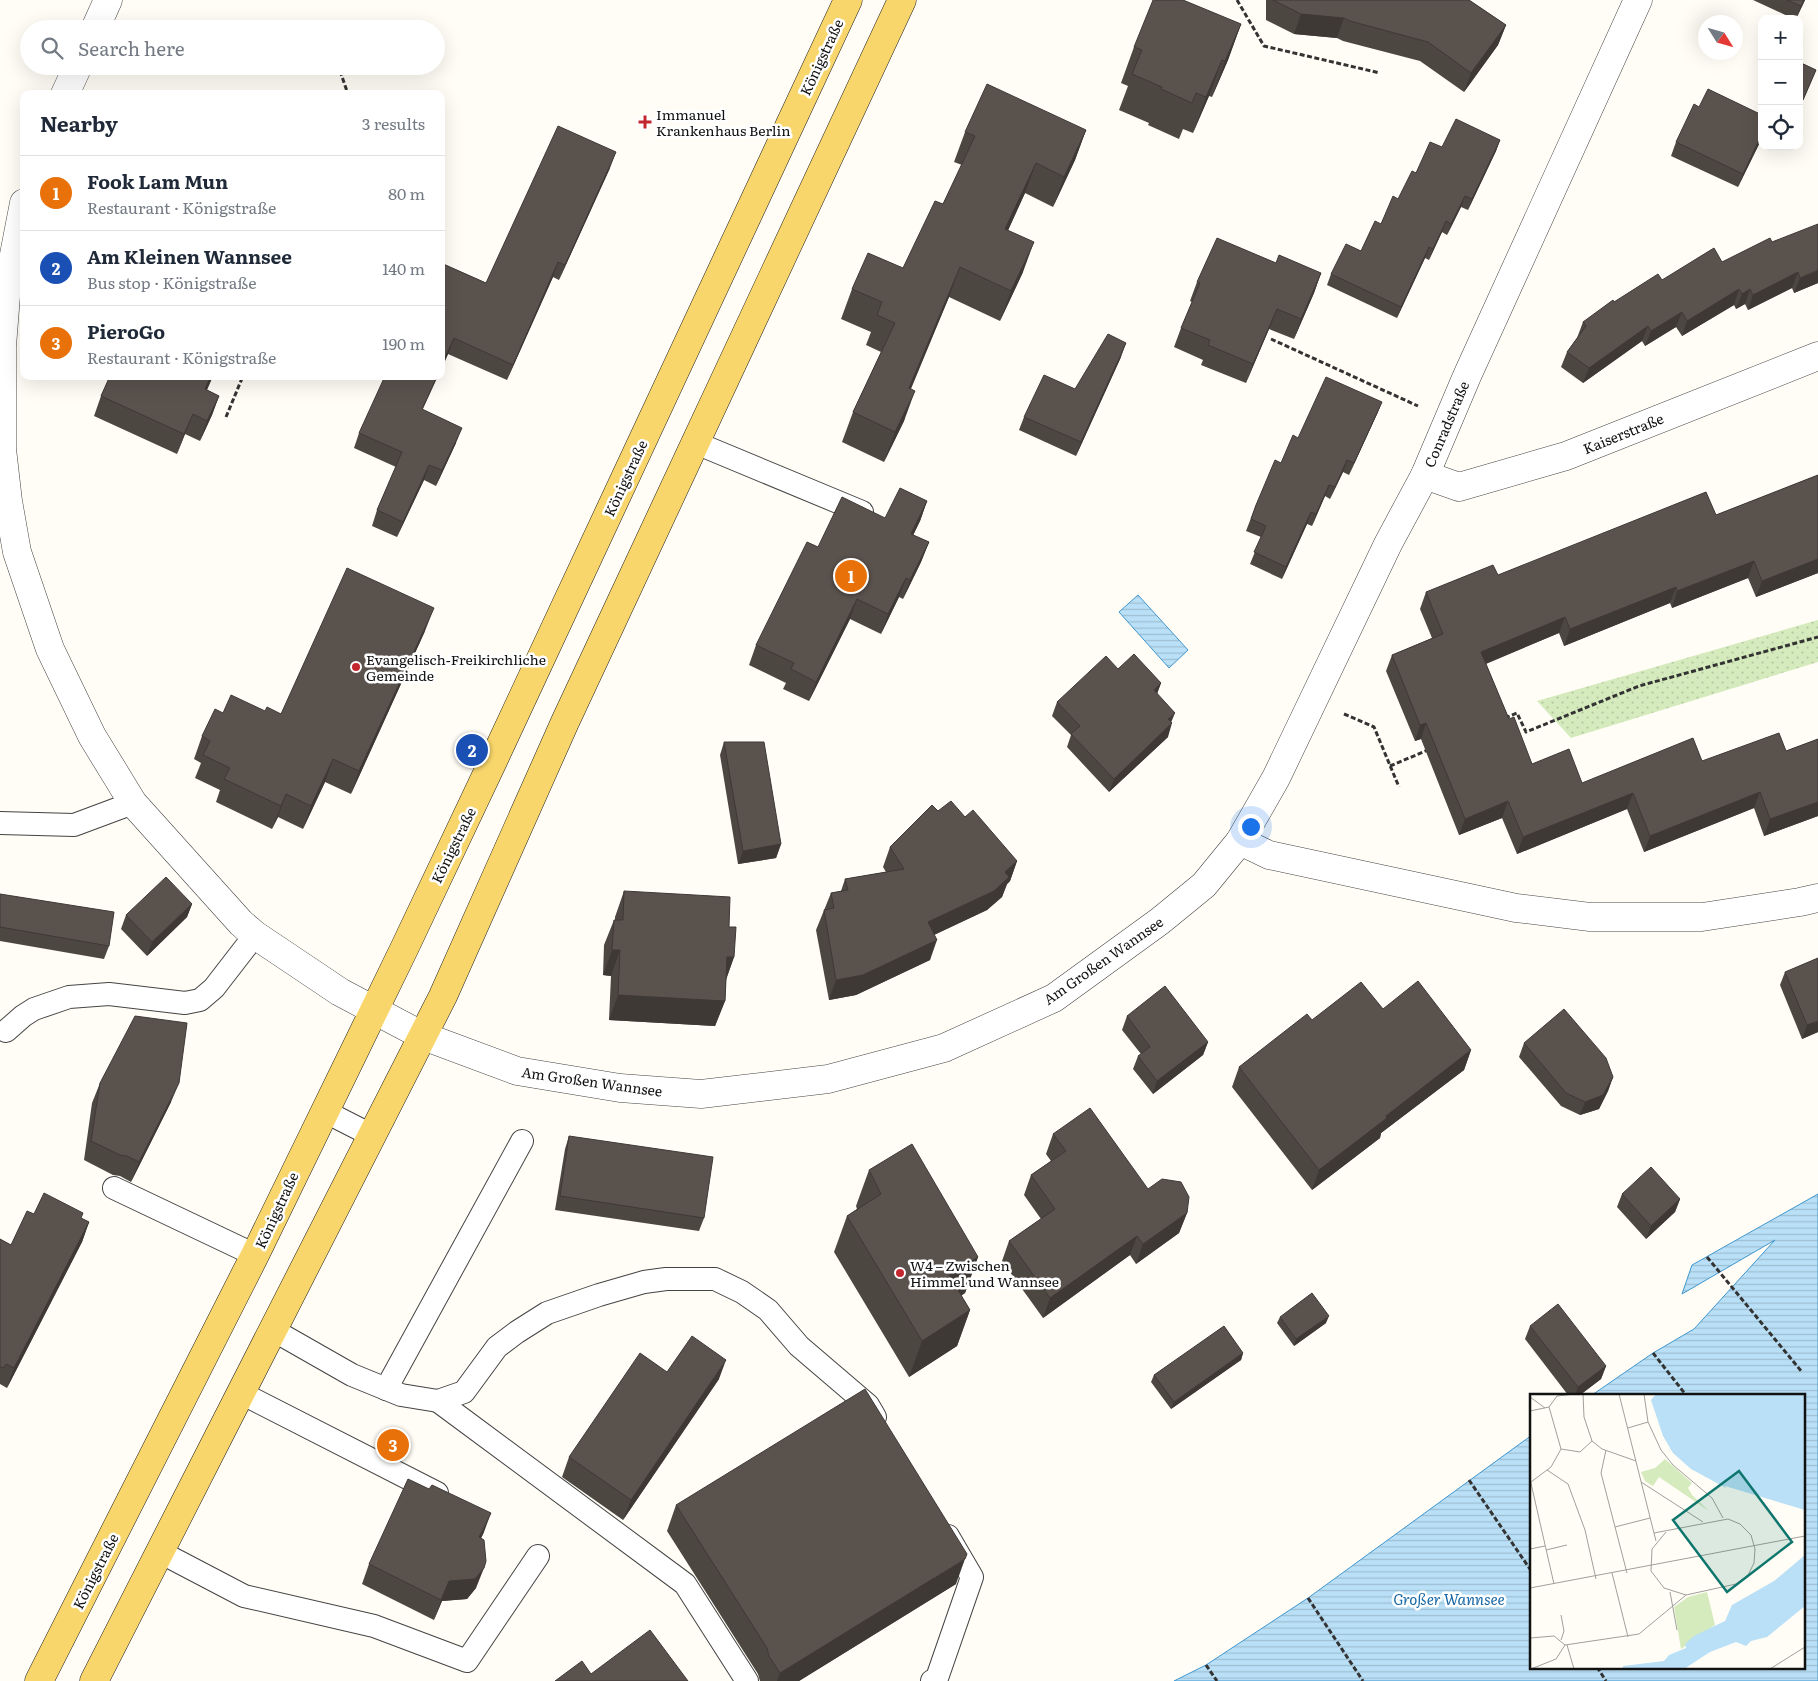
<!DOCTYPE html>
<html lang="en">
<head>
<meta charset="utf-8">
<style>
	body { margin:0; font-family:Literata,serif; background:#f6f6f7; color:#1f2937 }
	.controls { position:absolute; right:15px; top:15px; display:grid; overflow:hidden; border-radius:10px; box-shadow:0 5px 20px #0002 }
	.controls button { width:45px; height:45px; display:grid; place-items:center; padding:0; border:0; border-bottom:1px solid #e0e1e3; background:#fff; color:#1f2937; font:25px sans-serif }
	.compass { position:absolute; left:1698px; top:15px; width:45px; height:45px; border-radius:50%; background:#fff; box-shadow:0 5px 20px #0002; rotate:127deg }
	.you { position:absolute; left:1250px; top:826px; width:18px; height:18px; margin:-12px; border:4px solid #fff; border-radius:50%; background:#1a73e8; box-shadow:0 0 0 8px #1a73e833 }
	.badge { display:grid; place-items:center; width:32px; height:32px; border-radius:50%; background:#c4262e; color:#fff; font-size:16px; font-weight:700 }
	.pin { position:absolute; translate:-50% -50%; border:2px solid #fff; box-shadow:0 1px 5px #0006 }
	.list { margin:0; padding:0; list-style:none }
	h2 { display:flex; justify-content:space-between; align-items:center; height:65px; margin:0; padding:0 20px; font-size:21px }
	h2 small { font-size:16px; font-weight:400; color:#747a83 }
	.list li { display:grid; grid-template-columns:32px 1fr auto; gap:15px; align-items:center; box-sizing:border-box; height:75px; padding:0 20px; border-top:1px solid #e0e1e3 }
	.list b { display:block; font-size:19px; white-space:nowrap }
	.list p { margin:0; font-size:16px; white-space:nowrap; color:#747a83 }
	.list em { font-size:16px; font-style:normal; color:#747a83 }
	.icon { flex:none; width:28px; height:28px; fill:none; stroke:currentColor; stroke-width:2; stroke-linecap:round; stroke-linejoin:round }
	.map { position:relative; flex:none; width:1818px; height:1681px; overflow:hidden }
	.search { position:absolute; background:#fff; box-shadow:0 5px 20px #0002; left:20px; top:20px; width:425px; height:55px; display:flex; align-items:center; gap:12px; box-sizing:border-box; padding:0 18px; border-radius:28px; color:#747a83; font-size:19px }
	.panel { position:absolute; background:#fff; box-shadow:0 5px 20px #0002; left:20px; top:90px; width:425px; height:290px; border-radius:10px }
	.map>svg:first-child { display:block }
	.green { fill:url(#green-dots) }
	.water { fill:url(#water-rules); stroke:#3f96cf }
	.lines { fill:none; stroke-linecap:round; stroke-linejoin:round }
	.lane-casing { stroke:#444; stroke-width:24 }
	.street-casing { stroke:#444; stroke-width:29 }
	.primary-casing { stroke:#222; stroke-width:29 }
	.path { stroke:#333; stroke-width:3; stroke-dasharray:5 2.5; stroke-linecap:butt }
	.lane { stroke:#fff; stroke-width:22 }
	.street { stroke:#fff; stroke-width:28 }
	.primary { stroke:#f9d66b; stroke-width:28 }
	.wall { fill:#4d4742 }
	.shaded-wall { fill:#3f3936 }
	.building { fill:#5a524d; stroke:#3f3936 }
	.poi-dot { fill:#c4262e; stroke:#fff; stroke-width:2 }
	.labels { text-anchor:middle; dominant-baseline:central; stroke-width:5; stroke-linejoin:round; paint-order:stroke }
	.street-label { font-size:14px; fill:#111; stroke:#fff }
	.poi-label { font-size:14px; fill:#111; stroke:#fff; text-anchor:start }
	.water-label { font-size:15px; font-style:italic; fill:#1768a6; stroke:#fff }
	.inset-road { fill:none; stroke:#a09f9a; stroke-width:1 }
	.view { fill:#0f766e; fill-opacity:0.15; stroke:#0f766e; stroke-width:2.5 }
	.inset-edge { fill:none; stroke:#111; stroke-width:2.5 }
</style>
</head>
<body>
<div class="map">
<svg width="1818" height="1681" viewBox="0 0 1818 1681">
	<defs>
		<pattern id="green-dots" width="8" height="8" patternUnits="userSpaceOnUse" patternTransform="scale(1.25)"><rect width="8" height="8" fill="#d5ebbd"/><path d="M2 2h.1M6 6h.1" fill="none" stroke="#b6c8a1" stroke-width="1.8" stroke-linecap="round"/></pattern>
		<pattern id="water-rules" width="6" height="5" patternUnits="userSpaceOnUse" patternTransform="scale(1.25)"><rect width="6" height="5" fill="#b9e0f7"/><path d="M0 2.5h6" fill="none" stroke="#9ebfd3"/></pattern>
	</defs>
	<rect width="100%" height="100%" fill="#fffdf5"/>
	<path class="green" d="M 1818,620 L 1818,662 L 1571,738 L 1537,701 Z"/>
	<g class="water">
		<path d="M 1138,595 L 1188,650 L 1169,668 L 1119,612 Z"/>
		<path d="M 1818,1194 L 1818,1681 L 1174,1681 L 1206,1665 L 1308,1598 L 1532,1435 L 1532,1667 L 1804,1667 L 1804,1395 L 1592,1395 L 1653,1353 L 1694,1329 L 1775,1240 L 1682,1294 L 1692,1265 Z"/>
	</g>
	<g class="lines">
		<g class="lane-casing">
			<g id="lane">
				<path d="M 696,443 L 862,512"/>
				<path d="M 0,823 L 74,825 L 133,803"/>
				<path d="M 6,1031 L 23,1016 L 34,1009 L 69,997 L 109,994 L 185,1003 L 200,1000 L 214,988 L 255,935"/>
				<path d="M 324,1111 L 373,1136"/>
				<path d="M 114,1188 L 255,1255"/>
				<path d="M 273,1330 L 352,1375 L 401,1395 L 438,1401 L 464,1392 L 497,1347 L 517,1332 L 547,1313 L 599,1295 L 644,1282 L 666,1279 L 715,1279 L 742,1292 L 768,1310 L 799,1346 L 868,1405 L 875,1417"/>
				<path d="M 386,1389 L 522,1141"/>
				<path d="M 241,1393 L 437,1493"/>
				<path d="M 438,1401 L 685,1584 L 747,1681"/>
				<path d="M 160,1552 L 244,1596 L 374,1626 L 467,1661 L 538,1556"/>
				<path d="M 932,1681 L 937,1678 L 972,1577 L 948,1536"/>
			</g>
		</g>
		<g class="street-casing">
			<g id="street">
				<path d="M 95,29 L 108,0"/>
				<path d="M 65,94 L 78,66"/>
				<path d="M 24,203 L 6,296 L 2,346 L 2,449 L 8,501 L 17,552 L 50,649 L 92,736 L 133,803 L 241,923 L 255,935 L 340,992 L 423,1036 L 517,1071 L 620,1088 L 701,1094 L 828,1079 L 944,1048 L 1054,998 L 1160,921 L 1204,885 L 1240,841 L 1276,778 L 1388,544 L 1425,475 L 1467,376 L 1638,0"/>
				<path d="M 1425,475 L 1459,487 L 1566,456 L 1818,356"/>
				<path d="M 1240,841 L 1269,855 L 1516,908 L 1590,917 L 1702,917 L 1800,902 L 1818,898"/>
			</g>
		</g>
		<g class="primary-casing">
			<g id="primary">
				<path d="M 39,1681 L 255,1255 L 404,949 L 494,759 L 848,0"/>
				<path d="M 94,1681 L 443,996 L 565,722 L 902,0"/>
			</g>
		</g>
		<g class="path">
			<path d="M 1237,0 L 1264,46 L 1380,73"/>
			<path d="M 340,71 L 348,94"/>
			<path d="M 1271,339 L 1418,406"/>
			<path d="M 226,417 L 243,376"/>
			<path d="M 1344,714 L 1374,727 L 1399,787"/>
			<path d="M 1505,718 L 1517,713 L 1526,732 L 1639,686 L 1818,637"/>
			<path d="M 1390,766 L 1428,750"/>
			<path d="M 1707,1257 L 1802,1372"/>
			<path d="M 1653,1353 L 1686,1395"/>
			<path d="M 1469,1480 L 1532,1572"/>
			<path d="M 1308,1598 L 1363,1681"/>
			<path d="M 1206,1665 L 1217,1681"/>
			<path d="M 1597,1667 L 1606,1681"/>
		</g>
		<use href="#lane" class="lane"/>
		<use href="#street" class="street"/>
		<use href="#primary" class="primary"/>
	</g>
	<g class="wall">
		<path d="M 1266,0 L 1469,0 L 1506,25 L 1498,45 L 1464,92 L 1420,61 L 1343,41 L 1337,38 L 1294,34 L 1266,20 Z"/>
		<path d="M 1753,0 L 1805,0 L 1796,19 L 1794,19 Z"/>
		<path d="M 1241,24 L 1228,60 L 1212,97 L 1209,96 L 1193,133 L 1183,129 L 1179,139 L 1148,125 L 1149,123 L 1119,110 L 1128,86 L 1121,83 L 1134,47 Z"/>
		<path d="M 1799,62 L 1816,70 L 1800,107 L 1799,107 Z"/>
		<path d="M 1699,107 L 1762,138 L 1738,187 L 1671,156 L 1676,142 Z"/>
		<path d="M 1086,130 L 1075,160 L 1053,207 L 1025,193 L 1008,230 L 1023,272 L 1000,321 L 949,297 L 911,389 L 904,421 L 884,462 L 842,442 L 853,412 L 881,352 L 866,345 L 871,332 L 841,319 L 852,289 L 903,268 L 943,204 L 962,165 L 954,162 L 965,132 Z"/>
		<path d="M 1500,140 L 1496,151 L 1468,210 L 1461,207 L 1447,235 L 1442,232 L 1429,260 L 1425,258 L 1397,318 L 1327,285 L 1331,274 L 1361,251 L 1381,224 L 1416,173 L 1442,147 Z"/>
		<path d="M 610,168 L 559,280 L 553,277 L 507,380 L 448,354 L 441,370 L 441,263 L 486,283 Z"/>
		<path d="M 1772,242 L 1818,283 L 1794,293 L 1792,288 L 1748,310 L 1745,304 L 1736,309 L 1734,305 L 1682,336 L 1676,327 L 1645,346 L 1642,341 L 1583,383 L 1561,367 L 1567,352 L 1577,338 L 1583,322 L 1614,302 L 1662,280 L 1722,262 Z"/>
		<path d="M 1276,263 L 1321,273 L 1314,293 L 1294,339 L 1269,329 L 1246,383 L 1201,365 L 1203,360 L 1174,347 L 1181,328 L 1192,302 L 1190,301 L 1197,282 Z"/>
		<path d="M 1121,357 L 1076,456 L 1019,430 L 1024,417 L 1075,389 Z"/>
		<path d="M 110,376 L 213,376 L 207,390 L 219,396 L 212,415 L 200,441 L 185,434 L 177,454 L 94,416 L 101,396 Z"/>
		<path d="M 1382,402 L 1377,414 L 1349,475 L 1343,472 L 1330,499 L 1325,496 L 1312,526 L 1307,524 L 1282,579 L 1250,564 L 1261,537 L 1246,531 L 1256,505 L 1281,463 L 1298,438 Z"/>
		<path d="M 423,410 L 456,443 L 436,486 L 424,480 L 397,537 L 372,526 L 377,510 L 396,467 L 354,448 L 359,433 Z"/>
		<path d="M 1818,475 L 1818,573 L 1756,597 L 1748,578 L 1672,608 L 1670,603 L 1564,646 L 1559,633 L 1486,664 L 1509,719 L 1532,764 L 1582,783 L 1702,761 L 1786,751 L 1818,739 L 1818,816 L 1764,836 L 1754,808 L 1644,852 L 1627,809 L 1517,854 L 1502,818 L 1459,835 L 1421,739 L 1415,741 L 1386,671 L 1392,655 L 1432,638 L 1420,609 L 1426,592 L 1498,575 L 1716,515 Z"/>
		<path d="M 927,501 L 920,521 L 913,535 L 929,542 L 921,562 L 903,599 L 899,597 L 881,634 L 850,619 L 809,701 L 783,689 L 786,683 L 749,665 L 756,645 L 818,547 Z"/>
		<path d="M 425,631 L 351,794 L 325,782 L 303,829 L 278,817 L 272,829 L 216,802 L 220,790 L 195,778 L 201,763 L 194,759 L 202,736 L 223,713 L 265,711 L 281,714 Z"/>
		<path d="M 1118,669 L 1161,683 L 1157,694 L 1168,737 L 1109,792 L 1067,747 L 1071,735 L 1052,716 L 1057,702 Z"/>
		<path d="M 724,742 L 781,844 L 776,858 L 738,864 L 720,755 Z"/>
		<path d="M 938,811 L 965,817 L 1017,861 L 1010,881 L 1007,884 L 1002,897 L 987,910 L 934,935 L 930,960 L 856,995 L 829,1000 L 816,930 L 831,893 L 841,891 L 845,879 L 886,872 L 883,867 L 890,847 Z"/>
		<path d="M 624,891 L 729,927 L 734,957 L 726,980 L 725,1001 L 715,1026 L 609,1020 L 611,976 L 603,975 L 604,945 L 614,920 L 615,920 L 615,917 Z"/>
		<path d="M 0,894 L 109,946 L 104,959 L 0,941 Z"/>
		<path d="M 192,904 L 187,917 L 147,956 L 121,929 L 126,915 Z"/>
		<path d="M 1785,972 L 1818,1032 L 1802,1039 L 1780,985 Z"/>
		<path d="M 1383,1009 L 1471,1050 L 1464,1070 L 1381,1133 L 1380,1138 L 1312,1190 L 1232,1087 L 1239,1067 L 1312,1020 Z"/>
		<path d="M 1127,1016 L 1208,1042 L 1203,1055 L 1153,1094 L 1133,1069 L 1138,1056 L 1141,1054 L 1122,1030 Z"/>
		<path d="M 1524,1043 L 1613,1077 L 1608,1091 L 1599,1109 L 1580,1115 L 1561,1106 L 1519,1057 Z"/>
		<path d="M 100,1083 L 171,1102 L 131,1182 L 120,1176 L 113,1175 L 84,1160 L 92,1103 Z"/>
		<path d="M 1053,1134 L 1148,1189 L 1187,1213 L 1179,1233 L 1136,1264 L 1130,1255 L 1043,1318 L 1002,1261 L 1009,1241 L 1041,1219 L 1024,1195 L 1031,1175 L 1051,1161 L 1046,1154 Z"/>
		<path d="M 569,1136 L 704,1218 L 699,1231 L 555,1210 L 565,1149 Z"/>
		<path d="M 869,1170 L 978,1257 L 965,1293 L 961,1296 L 970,1310 L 957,1346 L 909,1377 L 834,1252 L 847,1216 L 857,1209 L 856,1206 Z"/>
		<path d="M 1622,1194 L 1680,1199 L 1675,1212 L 1646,1239 L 1617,1207 Z"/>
		<path d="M 34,1214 L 81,1218 L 89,1222 L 82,1242 L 7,1388 L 0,1384 L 0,1239 L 11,1245 Z"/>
		<path d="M 1280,1317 L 1326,1323 L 1294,1346 L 1277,1323 Z"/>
		<path d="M 1530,1326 L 1606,1366 L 1601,1379 L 1580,1395 L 1568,1395 L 1525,1339 Z"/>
		<path d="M 1243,1353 L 1241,1360 L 1171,1409 L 1151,1382 L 1154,1375 Z"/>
		<path d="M 667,1372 L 719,1379 L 623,1520 L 562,1477 L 569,1457 Z"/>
		<path d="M 676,1505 L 956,1584 L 799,1681 L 760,1681 L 758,1674 L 667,1531 Z"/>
		<path d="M 484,1532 L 481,1538 L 476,1588 L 467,1599 L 442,1601 L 434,1620 L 362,1584 L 369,1564 Z"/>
	</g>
	<g class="shaded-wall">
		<path d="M 1804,0 L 1805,0 L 1796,19 L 1801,6 Z"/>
		<path d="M 1301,14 L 1344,18 L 1337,38 L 1294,34 Z"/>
		<path d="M 1241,24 L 1228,60 L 1212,97 L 1225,61 Z"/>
		<path d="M 1506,25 L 1498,45 L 1464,92 L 1471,73 Z"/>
		<path d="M 1222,60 L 1209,96 L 1193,133 L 1206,97 Z"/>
		<path d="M 1086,130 L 1075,160 L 1053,207 L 1064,177 Z"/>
		<path d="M 1762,134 L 1762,138 L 1738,187 L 1743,174 Z"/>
		<path d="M 1500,140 L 1496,151 L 1468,210 L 1472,199 Z"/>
		<path d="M 616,152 L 610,168 L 559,280 L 565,265 Z"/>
		<path d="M 1036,163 L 1025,193 L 995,259 L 1005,229 Z"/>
		<path d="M 1465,196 L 1461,207 L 1447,235 L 1451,224 Z"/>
		<path d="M 1446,221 L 1442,232 L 1429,260 L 1433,249 Z"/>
		<path d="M 1034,242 L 1023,272 L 1000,321 L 1011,291 Z"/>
		<path d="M 1429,247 L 1425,258 L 1397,318 L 1401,307 Z"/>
		<path d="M 558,262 L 553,277 L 507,380 L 513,365 Z"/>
		<path d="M 960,267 L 949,297 L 898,418 L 909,388 Z"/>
		<path d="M 1818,270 L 1818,283 L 1794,293 L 1800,278 Z"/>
		<path d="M 1798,272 L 1792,288 L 1748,310 L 1753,295 Z"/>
		<path d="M 1321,273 L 1314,293 L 1294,339 L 1301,319 Z"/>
		<path d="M 1739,289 L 1734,305 L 1682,336 L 1687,321 Z"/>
		<path d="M 1750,289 L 1745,304 L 1736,309 L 1742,294 Z"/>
		<path d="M 1277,309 L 1269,329 L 1246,383 L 1253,364 Z"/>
		<path d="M 1682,312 L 1676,327 L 1645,346 L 1651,331 Z"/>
		<path d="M 1648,326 L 1642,341 L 1583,383 L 1589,368 Z"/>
		<path d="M 454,338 L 448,354 L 441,370 L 441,366 Z"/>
		<path d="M 1126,343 L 1121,357 L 1076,456 L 1081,442 Z"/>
		<path d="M 211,376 L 213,376 L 198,409 L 205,389 Z"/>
		<path d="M 437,376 L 438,376 L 416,424 L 422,409 Z"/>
		<path d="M 915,391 L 904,421 L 884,462 L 895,432 Z"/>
		<path d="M 219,396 L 212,415 L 200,441 L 207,421 Z"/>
		<path d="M 1382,402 L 1377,414 L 1349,475 L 1354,463 Z"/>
		<path d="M 193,414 L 177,454 L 184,434 Z"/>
		<path d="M 462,428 L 456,443 L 436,486 L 442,470 Z"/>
		<path d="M 1347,460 L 1343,472 L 1330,499 L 1335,487 Z"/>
		<path d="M 429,465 L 424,480 L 397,537 L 403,522 Z"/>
		<path d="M 1329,485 L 1325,496 L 1312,526 L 1316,514 Z"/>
		<path d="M 927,501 L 920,521 L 904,554 L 911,534 Z"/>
		<path d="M 1311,512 L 1307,524 L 1282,579 L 1286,567 Z"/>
		<path d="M 929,542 L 921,562 L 903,599 L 910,580 Z"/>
		<path d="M 1818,559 L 1818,573 L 1756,597 L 1762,581 Z"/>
		<path d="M 1754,561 L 1748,578 L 1672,608 L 1677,591 Z"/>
		<path d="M 906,578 L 899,597 L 881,634 L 888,614 Z"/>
		<path d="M 1676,587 L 1670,603 L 1564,646 L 1570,629 Z"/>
		<path d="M 857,599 L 850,619 L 809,701 L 816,682 Z"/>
		<path d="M 434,608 L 425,631 L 351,794 L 359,771 Z"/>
		<path d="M 1565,617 L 1559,633 L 1475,668 L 1481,652 Z"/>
		<path d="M 1161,683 L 1156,696 L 1154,690 Z"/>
		<path d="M 1175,713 L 1170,725 L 1172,723 L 1168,737 L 1109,792 L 1114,779 L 1168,719 Z"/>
		<path d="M 1426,723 L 1421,739 L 1415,741 L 1420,725 Z"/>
		<path d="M 333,759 L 325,782 L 303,829 L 311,806 Z"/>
		<path d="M 1760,792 L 1754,808 L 1644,852 L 1650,836 Z"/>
		<path d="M 1633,793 L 1627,809 L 1517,854 L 1523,837 Z"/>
		<path d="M 286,794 L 278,817 L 272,829 L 281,806 Z"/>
		<path d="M 1508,801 L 1502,818 L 1459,835 L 1465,819 Z"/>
		<path d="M 1818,802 L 1818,816 L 1764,836 L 1770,819 Z"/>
		<path d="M 781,844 L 776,858 L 738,864 L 743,851 Z"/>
		<path d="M 1017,861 L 1010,881 L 1007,884 L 1002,897 L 987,910 L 921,941 L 928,922 L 1005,872 Z"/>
		<path d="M 192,904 L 187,917 L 147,956 L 152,942 Z"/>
		<path d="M 937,940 L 930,960 L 856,995 L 829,1000 L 836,980 Z"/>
		<path d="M 612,950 L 620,950 L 611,976 L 603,975 Z"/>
		<path d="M 727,957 L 734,957 L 725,982 Z"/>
		<path d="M 618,995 L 725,1001 L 715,1026 L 609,1020 Z"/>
		<path d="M 1818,1021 L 1818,1032 L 1802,1039 L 1807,1025 Z"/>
		<path d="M 1208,1042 L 1203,1055 L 1153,1094 L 1157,1081 Z"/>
		<path d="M 1471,1050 L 1464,1070 L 1381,1133 L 1380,1138 L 1312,1190 L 1319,1170 L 1386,1116 Z"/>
		<path d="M 1613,1077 L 1608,1091 L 1599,1109 L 1580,1115 L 1585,1102 Z"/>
		<path d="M 179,1083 L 171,1102 L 131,1182 L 139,1162 Z"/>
		<path d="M 1680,1199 L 1675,1212 L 1646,1239 L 1651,1226 Z"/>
		<path d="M 1187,1213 L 1179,1233 L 1136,1264 L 1143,1244 Z"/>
		<path d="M 89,1222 L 82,1242 L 7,1388 L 14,1368 Z"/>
		<path d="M 1137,1236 L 1130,1255 L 1043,1318 L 1050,1298 Z"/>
		<path d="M 978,1257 L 965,1293 L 936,1311 L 949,1275 Z"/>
		<path d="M 970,1310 L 957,1346 L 909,1377 L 922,1341 Z"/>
		<path d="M 1329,1316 L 1326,1323 L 1294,1346 L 1296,1339 Z"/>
		<path d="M 1243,1353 L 1241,1360 L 1171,1409 L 1174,1402 Z"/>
		<path d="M 726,1360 L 719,1379 L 623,1520 L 631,1500 Z"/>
		<path d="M 1606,1366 L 1601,1379 L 1580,1395 L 1575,1395 L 1578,1387 Z"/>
		<path d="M 491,1513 L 484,1532 L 472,1557 L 479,1537 Z"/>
		<path d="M 965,1559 L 956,1584 L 799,1681 L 777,1681 L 780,1673 Z"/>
		<path d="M 484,1568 L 476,1588 L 467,1599 L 442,1601 L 434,1620 L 441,1600 L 449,1581 Z"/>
	</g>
	<g class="building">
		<path d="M 1153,0 L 1155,1 L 1156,0 L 1183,0 L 1241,24 L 1225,61 L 1222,60 L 1206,97 L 1196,93 L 1192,103 L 1161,89 L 1162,87 L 1132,74 L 1142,50 L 1134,47 Z"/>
		<path d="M 1273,0 L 1469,0 L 1506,25 L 1471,73 L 1428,42 L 1350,21 L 1344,18 L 1301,14 Z"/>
		<path d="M 1787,0 L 1804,0 L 1801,6 Z"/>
		<path d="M 1799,62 L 1816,70 L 1803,100 L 1799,99 Z"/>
		<path d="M 987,84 L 1086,130 L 1064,177 L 1036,163 L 1005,229 L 1034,242 L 1011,291 L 960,267 L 909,388 L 915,391 L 895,432 L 853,412 L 895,323 L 877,315 L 882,302 L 852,289 L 868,253 L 903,268 L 935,201 L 943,204 L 975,136 L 965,132 Z"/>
		<path d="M 1708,89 L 1762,115 L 1762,134 L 1743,174 L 1676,142 L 1694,104 L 1699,107 Z"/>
		<path d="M 1456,119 L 1500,140 L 1472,199 L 1465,196 L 1451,224 L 1446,221 L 1433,249 L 1429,247 L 1401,307 L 1331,274 L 1346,244 L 1361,251 L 1375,221 L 1381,224 L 1393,196 L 1398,199 L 1412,171 L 1416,173 L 1430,142 L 1442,147 Z"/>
		<path d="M 558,126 L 616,152 L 565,265 L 558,262 L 513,365 L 454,338 L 441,366 L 441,297 L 442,294 L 441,294 L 441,263 L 486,283 Z"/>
		<path d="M 1818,224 L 1818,270 L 1800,278 L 1798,272 L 1753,295 L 1750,289 L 1742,294 L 1739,289 L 1687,321 L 1682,312 L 1651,331 L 1648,326 L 1589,368 L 1567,352 L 1586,326 L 1583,322 L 1613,300 L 1614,302 L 1658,274 L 1662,280 L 1714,248 L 1722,262 L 1770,238 L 1772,242 Z"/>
		<path d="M 1217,238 L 1276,263 L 1279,255 L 1321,273 L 1301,319 L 1277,309 L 1253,364 L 1208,345 L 1210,340 L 1181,328 L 1200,283 L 1197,282 Z"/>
		<path d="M 1108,334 L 1126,343 L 1081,442 L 1024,417 L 1044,375 L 1075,389 Z"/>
		<path d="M 110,376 L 211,376 L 205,389 L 219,396 L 207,421 L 193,414 L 184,434 L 101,396 Z"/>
		<path d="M 385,376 L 437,376 L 422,409 L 462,428 L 442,470 L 429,465 L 403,522 L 377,510 L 402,452 L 359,433 Z"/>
		<path d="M 1326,377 L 1382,402 L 1354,463 L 1347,460 L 1335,487 L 1329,485 L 1316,514 L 1311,512 L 1286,567 L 1254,552 L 1266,526 L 1251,519 L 1256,505 L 1275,460 L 1281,463 L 1293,435 L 1298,438 Z"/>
		<path d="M 1818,475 L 1818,559 L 1762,581 L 1754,561 L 1677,591 L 1676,587 L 1570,629 L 1565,617 L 1481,652 L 1509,719 L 1514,717 L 1532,764 L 1569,749 L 1582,783 L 1693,738 L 1702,761 L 1779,733 L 1786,751 L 1818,739 L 1818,802 L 1770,819 L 1760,792 L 1650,836 L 1633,793 L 1523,837 L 1508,801 L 1465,819 L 1426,723 L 1420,725 L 1392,655 L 1443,634 L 1426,592 L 1493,565 L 1498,575 L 1706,492 L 1716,515 Z"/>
		<path d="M 900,488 L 927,501 L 911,534 L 929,542 L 910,580 L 906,578 L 888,614 L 857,599 L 816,682 L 791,669 L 794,663 L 756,645 L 807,542 L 818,547 L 842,497 L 885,518 Z"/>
		<path d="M 347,568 L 434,608 L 359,771 L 333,759 L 311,806 L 286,794 L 281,806 L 224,779 L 230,768 L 203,755 L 210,741 L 202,736 L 215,709 L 223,713 L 231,695 L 265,711 L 267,707 L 281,714 Z"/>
		<path d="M 1134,654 L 1161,683 L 1154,690 L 1175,713 L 1168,719 L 1172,723 L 1114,779 L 1071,734 L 1080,726 L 1057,702 L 1106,656 L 1118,669 Z"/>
		<path d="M 724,742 L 764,742 L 781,844 L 743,851 Z"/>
		<path d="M 951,801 L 965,817 L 973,810 L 1017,861 L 1005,872 L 1009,877 L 994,891 L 928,922 L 937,940 L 863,975 L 836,980 L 824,910 L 834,908 L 831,893 L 848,890 L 845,879 L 904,869 L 890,847 L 932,805 L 938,811 Z"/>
		<path d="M 166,877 L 192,904 L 152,942 L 126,915 Z"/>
		<path d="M 624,891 L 730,897 L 729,927 L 736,927 L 734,957 L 727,957 L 725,1001 L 618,995 L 620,950 L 612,950 L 614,920 L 623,920 Z"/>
		<path d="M 0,894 L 114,912 L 109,946 L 0,927 Z"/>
		<path d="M 1818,958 L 1818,1021 L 1807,1025 L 1785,972 Z"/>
		<path d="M 1418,981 L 1471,1050 L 1386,1116 L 1387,1118 L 1319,1170 L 1239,1067 L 1307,1014 L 1312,1020 L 1361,982 L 1383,1009 Z"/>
		<path d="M 1165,986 L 1208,1042 L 1157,1081 L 1138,1056 L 1150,1047 L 1127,1016 Z"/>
		<path d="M 1564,1009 L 1606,1058 L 1613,1077 L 1603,1095 L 1585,1102 L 1566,1093 L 1524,1043 Z"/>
		<path d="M 135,1016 L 187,1023 L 179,1083 L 139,1162 L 127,1156 L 120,1155 L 91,1141 L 100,1083 Z"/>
		<path d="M 1090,1108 L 1148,1189 L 1162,1179 L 1181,1182 L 1189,1197 L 1187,1213 L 1143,1244 L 1137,1236 L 1050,1298 L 1009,1241 L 1055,1209 L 1031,1175 L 1066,1151 L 1053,1134 Z"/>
		<path d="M 569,1136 L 713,1157 L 704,1218 L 560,1196 Z"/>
		<path d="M 912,1144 L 978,1257 L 949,1275 L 970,1310 L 922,1341 L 847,1216 L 881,1194 L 869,1170 Z"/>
		<path d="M 1651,1167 L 1680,1199 L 1651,1226 L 1622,1194 Z"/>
		<path d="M 44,1193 L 83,1213 L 81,1218 L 89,1222 L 14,1368 L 6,1364 L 4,1368 L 0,1367 L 0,1239 L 11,1245 L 27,1211 L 34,1214 Z"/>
		<path d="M 1312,1293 L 1329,1316 L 1296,1339 L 1280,1317 Z"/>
		<path d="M 1558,1304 L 1606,1366 L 1578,1387 L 1530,1326 Z"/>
		<path d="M 1224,1326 L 1243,1353 L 1174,1402 L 1154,1375 Z"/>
		<path d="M 692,1336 L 726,1360 L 631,1500 L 569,1457 L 640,1353 L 667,1372 Z"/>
		<path d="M 865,1389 L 967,1554 L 965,1559 L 780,1673 L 769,1656 L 767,1648 L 676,1505 Z"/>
		<path d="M 408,1479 L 429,1489 L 432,1485 L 491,1513 L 479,1537 L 484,1540 L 486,1561 L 484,1568 L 475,1579 L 449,1581 L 441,1600 L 369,1564 Z"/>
		<path d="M 650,1630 L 688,1681 L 555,1681 L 582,1661 L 591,1674 Z"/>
	</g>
	<g class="poi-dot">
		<path d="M642.5 114.5h5v5h5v5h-5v5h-5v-5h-5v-5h5z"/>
		<circle cx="356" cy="667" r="5"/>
		<circle cx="900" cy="1273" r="5"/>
	</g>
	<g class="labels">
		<g class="street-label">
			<text transform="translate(821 57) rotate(-65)">Königstraße</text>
			<text transform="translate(1446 424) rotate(-67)">Conradstraße</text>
			<text transform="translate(1623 433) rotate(-22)">Kaiserstraße</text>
			<text transform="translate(625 478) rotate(-65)">Königstraße</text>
			<text transform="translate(453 845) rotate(-64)">Königstraße</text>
			<text transform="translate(1103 960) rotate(-35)">Am Großen Wannsee</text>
			<text transform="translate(592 1081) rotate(8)">Am Großen Wannsee</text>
			<text transform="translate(276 1210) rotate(-65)">Königstraße</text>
			<text transform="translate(95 1571) rotate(-63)">Königstraße</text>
		</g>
		<g class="poi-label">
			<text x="656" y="114">Immanuel<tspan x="656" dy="16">Krankenhaus Berlin</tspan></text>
			<text x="366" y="659">Evangelisch-Freikirchliche<tspan x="366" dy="16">Gemeinde</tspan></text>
			<text x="910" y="1265">W4 – Zwischen<tspan x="910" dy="16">Himmel und Wannsee</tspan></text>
		</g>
		<g class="water-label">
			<text x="1449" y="1598">Großer Wannsee</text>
		</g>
	</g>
	<g transform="translate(1530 1394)">
		<rect width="275" height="275" fill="#fffdf5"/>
		<path d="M 135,65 L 162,89 L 158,94 L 162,101 L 179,117 L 129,83 L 123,92 L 115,87 L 111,78 L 125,74 ZM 177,198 L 185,231 L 151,255 L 144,213 L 158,203 Z" fill="#d5ebbd"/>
		<path d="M 126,0 L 275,0 L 275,116 L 195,92 L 196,94 L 161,75 L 143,59 L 133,42 L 121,6 ZM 275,161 L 275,212 L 237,243 L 221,247 L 216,252 L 206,248 L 180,258 L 154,275 L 93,275 L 93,272 L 134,267 L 139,261 L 156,254 L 155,250 L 164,242 L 195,227 L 202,211 L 244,187 Z" fill="#b9e0f7"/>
		<path class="inset-road" d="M 53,0 L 54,23 L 62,47M 89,0 L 126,147M 114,0 L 118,28 L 131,56 L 143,71 L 182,104 L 193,124M 0,3 L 15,14M 19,13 L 31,55 L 50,58 L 62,47 L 72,55 L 106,67M 0,17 L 19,13 L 27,2 L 45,0M 98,34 L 118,28M 76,56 L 71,79 L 97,179M 17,76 L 38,90 L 55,136 L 66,185M 0,85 L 24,190M 1,88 L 21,73 L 31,55M 111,88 L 173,128M 85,133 L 120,124M 136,138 L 122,155 L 121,177 L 134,194 L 156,201M 0,155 L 15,152M 16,156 L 37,151M 82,179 L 98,243M 0,194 L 275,142M 140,198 L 147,236M 0,244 L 24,242 L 35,251M 31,246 L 34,237 L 31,221M 37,251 L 44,275M 1,275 L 26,265 L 35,251 L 109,240 L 156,201 L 206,190 L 218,181 L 224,169 L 225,155 L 221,141 L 210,130 L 198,125 L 124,139M 240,275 L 275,253"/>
		<path class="view" d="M 209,77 L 262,148 L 197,198 L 143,126 Z"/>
		<rect width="275" height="275" class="inset-edge"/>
	</g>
</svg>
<div class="controls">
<button>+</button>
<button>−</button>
<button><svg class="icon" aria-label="locate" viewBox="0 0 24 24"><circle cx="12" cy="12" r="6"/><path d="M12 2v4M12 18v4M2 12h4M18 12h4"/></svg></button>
</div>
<svg class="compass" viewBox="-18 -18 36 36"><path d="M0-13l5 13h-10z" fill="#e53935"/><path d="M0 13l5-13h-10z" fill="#747a83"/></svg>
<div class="you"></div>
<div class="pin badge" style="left:851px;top:576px;background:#e8710a">1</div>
<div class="pin badge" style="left:472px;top:750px;background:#1a4fb4">2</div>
<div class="pin badge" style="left:393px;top:1445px;background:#e8710a">3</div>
<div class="search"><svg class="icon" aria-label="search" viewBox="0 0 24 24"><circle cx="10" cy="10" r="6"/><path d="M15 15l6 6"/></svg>Search here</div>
<section class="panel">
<h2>Nearby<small>3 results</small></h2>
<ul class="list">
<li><span class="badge" style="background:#e8710a">1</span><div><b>Fook Lam Mun</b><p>Restaurant · Königstraße</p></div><em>80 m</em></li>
<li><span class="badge" style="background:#1a4fb4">2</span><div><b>Am Kleinen Wannsee</b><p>Bus stop · Königstraße</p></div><em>140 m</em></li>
<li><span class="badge" style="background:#e8710a">3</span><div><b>PieroGo</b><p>Restaurant · Königstraße</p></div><em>190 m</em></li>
</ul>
</section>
</div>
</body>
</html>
